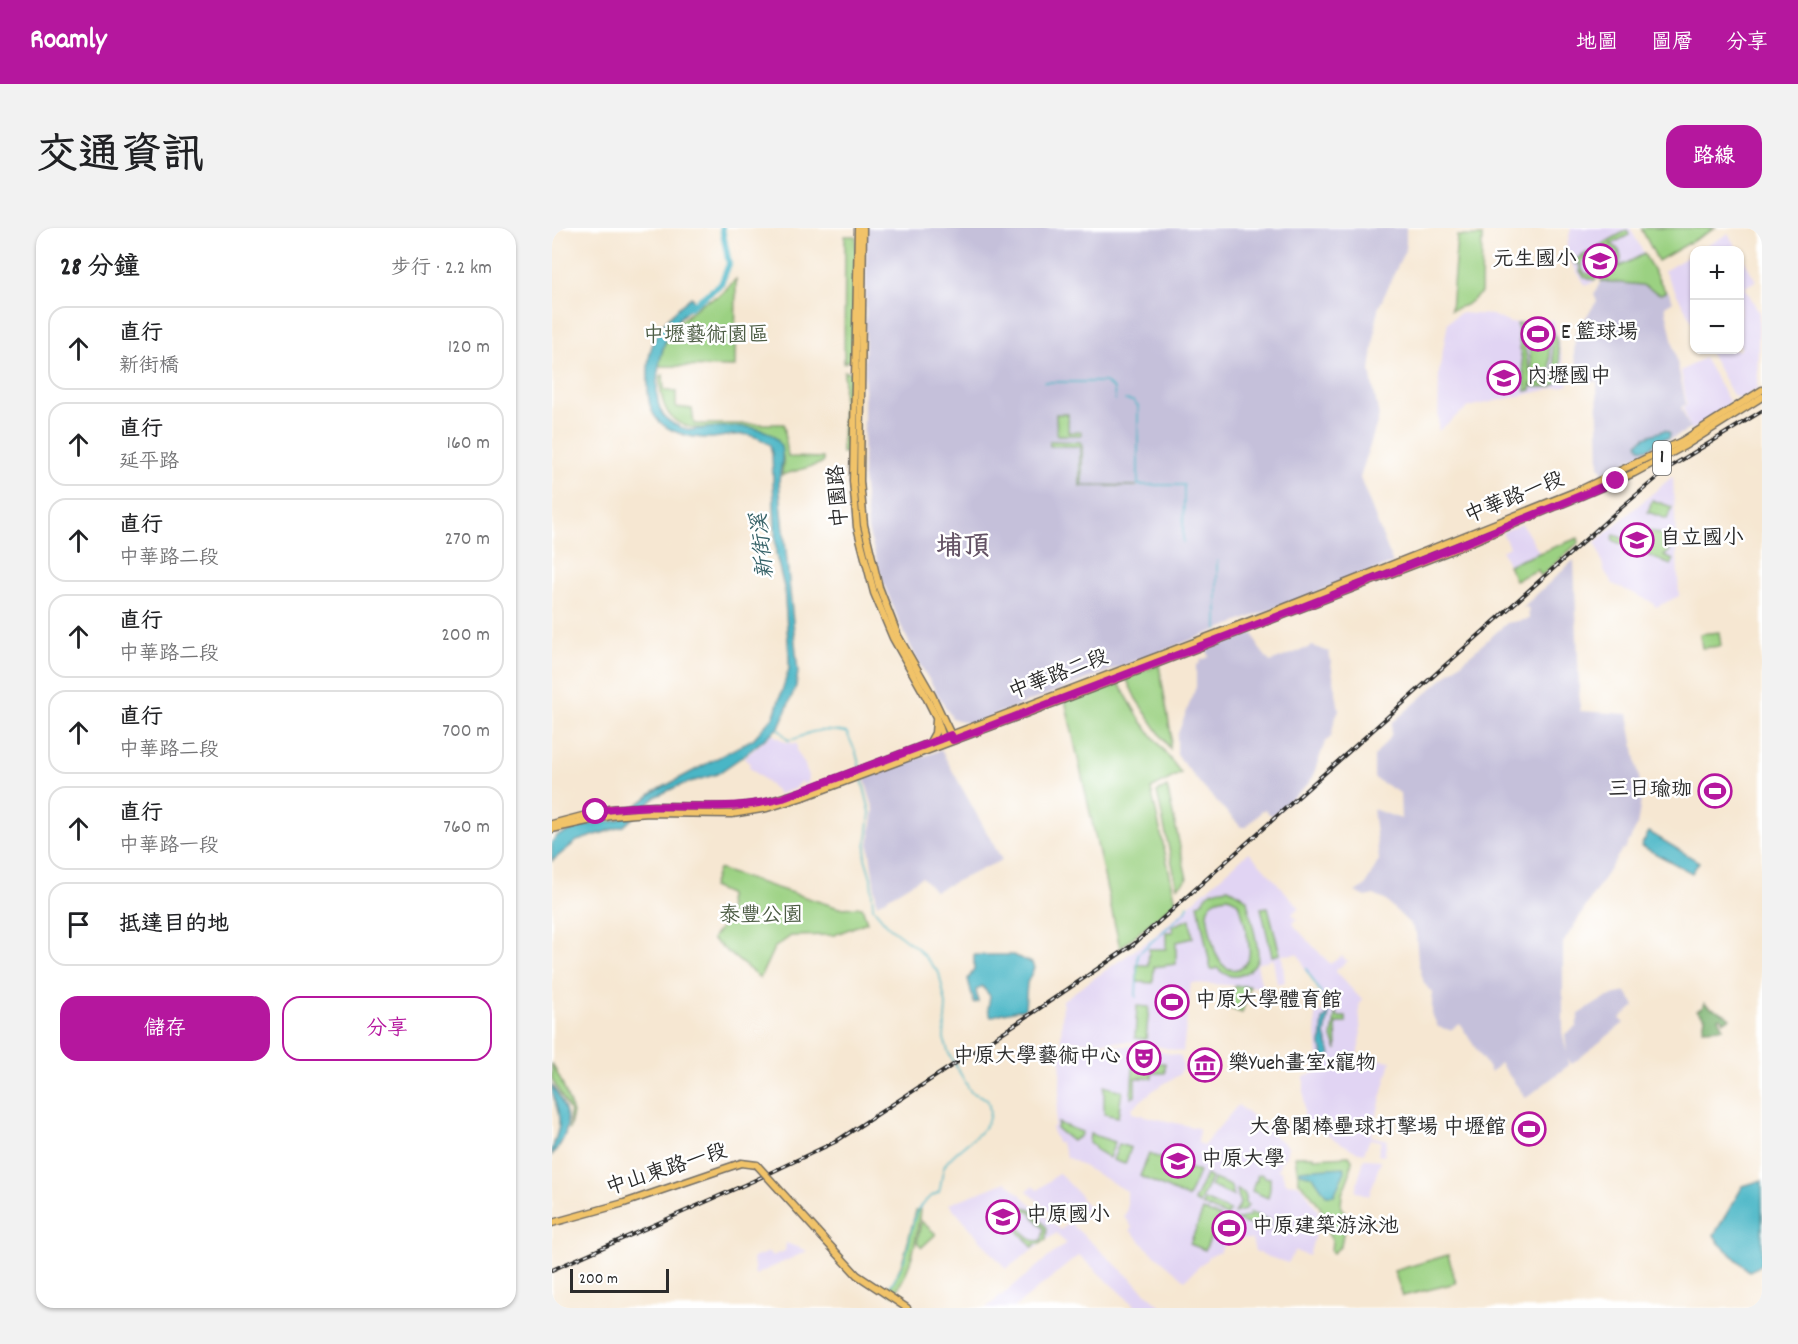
<!DOCTYPE html>
<html lang="zh-TW">
<head>
<meta charset="utf-8">
<style>
	body { margin:0; font-family:Dekko,"LXGW WenKai TC",sans-serif; background:#f2f2f2; color:#202124 }
	.controls { position:absolute; right:18px; top:18px; display:grid; overflow:hidden; border-radius:12px; box-shadow:0 2px 4px #0004 }
	.controls button { width:54px; height:54px; display:grid; place-items:center; padding:0; border:0; border-bottom:2px solid #e0e0e0; background:#fff; color:#202124; font:30px sans-serif }
	.scale { position:absolute; left:18px; bottom:15px; width:99px; box-sizing:border-box; padding-left:6px; border:3px solid #2b2b2b; border-top:0; font-size:16px; line-height:21px; white-space:nowrap; color:#2b2b2b; -webkit-text-stroke:4px #fff; paint-order:stroke }
	.stop { position:absolute; width:18px; height:18px; margin:-14px; border:4px solid #b5179e; border-radius:50%; background:#fff }
	.stop.end { background:#b5179e; border-color:#fff; box-shadow:0 2px 6px #0008 }
	.list { margin:0; padding:0; list-style:none }
	h2 { display:flex; justify-content:space-between; align-items:center; height:78px; margin:0; padding:0 24px; font-size:26px }
	h2 small { font-size:20px; font-weight:400; color:#757577 }
	.list li { display:grid; grid-template-columns:39px 1fr auto; gap:18px; align-items:center; box-sizing:border-box; height:84px; margin:0 12px 12px; padding:0 12px; border:2px solid #e0e0e0; border-radius:18px }
	.list b { display:block; font-size:22px; white-space:nowrap }
	.list p { margin:0; font-size:20px; white-space:nowrap; color:#757577 }
	.list em { font-size:20px; font-style:normal; color:#757577 }
	.actions { display:flex; gap:12px; padding:18px 24px }
	.actions a { flex:1; padding:14px 0; border:2px solid #b5179e; border-radius:18px; text-align:center; font-size:21px; color:#b5179e }
	.actions .main { background:#b5179e; color:#fff }
	.icon { flex:none; width:33px; height:33px; fill:none; stroke:currentColor; stroke-width:2; stroke-linecap:round; stroke-linejoin:round }
	.map { position:relative; flex:none; width:1210px; height:1080px; overflow:hidden; border-radius:18px }
	header { display:flex; align-items:center; gap:36px; box-sizing:border-box; height:84px; padding:0 30px; background:#b5179e; color:#fff }
	header strong { font-size:28px }
	nav { display:flex; gap:33px; margin-inline-start:auto; font-size:21px }
	.intro { display:flex; align-items:center; justify-content:space-between; box-sizing:border-box; height:144px; padding:0 36px }
	h1 { margin:0; font-size:42px }
	.button { padding:15px 27px; border-radius:18px; background:#b5179e; color:#fff; font-size:21px; font-weight:700 }
	main { display:flex; gap:36px; padding:0 36px }
	aside { flex:1; background:#fff; border-radius:18px; box-shadow:0 2px 4px #0004 }
	.map>svg:first-child { display:block }
	.built { fill:#e1d4f3 }
	.industrial { fill:#c5c0da }
	.green { fill:#9bd182; stroke:#637e56; stroke-width:1.5; fill-rule:evenodd }
	.forest { fill:#7cb370; stroke:#546f4e; stroke-width:1.5 }
	.water { fill:#4ab6c6; stroke:#3a7078; stroke-width:1.5 }
	.lines { fill:none; stroke-linecap:round; stroke-linejoin:round }
	.stream { stroke:#4ab6c6; stroke-width:1.5 }
	.river { stroke:#4ab6c6; stroke-width:6 }
	.major-casing { stroke:#726d65; stroke-width:9 }
	.major { stroke:#f1c369; stroke-width:6 }
	.rail-casing { stroke:#2b2b2b; stroke-width:4 }
	.rail { stroke:#fff; stroke-width:1.5; stroke-dasharray:4.5; stroke-linecap:butt }
	.major-bridge-casing { stroke:#726d65; stroke-width:9; stroke-linecap:butt }
	.major-bridge { stroke:#f1c369; stroke-width:6 }
	.route { stroke:#b5179e; stroke-width:8 }
	.labels { text-anchor:middle; dominant-baseline:central; stroke-width:5; stroke-linejoin:round; paint-order:stroke }
	.shield { fill:#fff; stroke:#6b6b6b; stroke-width:1.5 }
	.shield-label { font-size:20px; font-weight:bold; fill:#2b2b2b }
	.poi-label { font-size:21px; fill:#2b2b2b; stroke:#fff; text-anchor:start }
	.park-label { font-size:21px; fill:#4d5d45; stroke:#fff }
	.street-label { font-size:21px; fill:#2b2b2b; stroke:#fff }
	.water-label { font-size:22px; font-style:italic; fill:#376369; stroke:#fff }
	.district-label { font-size:27px; font-weight:bold; fill:#645365; stroke:#fff }
</style>
</head>
<body>
<header>
<strong>Roamly</strong>
<nav><a>地圖</a><a>圖層</a><a>分享</a></nav>
</header>
<div class="intro"><h1>交通資訊</h1><a class="button">路線</a></div>
<main>
<aside>
<h2>28 分鐘<small>步行 · 2.2 km</small></h2>
<ul class="list">
<li><svg class="icon" aria-label="ahead" viewBox="0 0 24 24"><path d="M12 20V5M6 11l6-6 6 6"/></svg><div><b>直行</b><p>新街橋</p></div><em>120 m</em></li>
<li><svg class="icon" aria-label="ahead" viewBox="0 0 24 24"><path d="M12 20V5M6 11l6-6 6 6"/></svg><div><b>直行</b><p>延平路</p></div><em>160 m</em></li>
<li><svg class="icon" aria-label="ahead" viewBox="0 0 24 24"><path d="M12 20V5M6 11l6-6 6 6"/></svg><div><b>直行</b><p>中華路二段</p></div><em>270 m</em></li>
<li><svg class="icon" aria-label="ahead" viewBox="0 0 24 24"><path d="M12 20V5M6 11l6-6 6 6"/></svg><div><b>直行</b><p>中華路二段</p></div><em>200 m</em></li>
<li><svg class="icon" aria-label="ahead" viewBox="0 0 24 24"><path d="M12 20V5M6 11l6-6 6 6"/></svg><div><b>直行</b><p>中華路二段</p></div><em>700 m</em></li>
<li><svg class="icon" aria-label="ahead" viewBox="0 0 24 24"><path d="M12 20V5M6 11l6-6 6 6"/></svg><div><b>直行</b><p>中華路一段</p></div><em>760 m</em></li>
<li><svg class="icon" aria-label="arrive" viewBox="0 0 24 24"><path d="M6 21V4h12l-3 4 3 4H6"/></svg><div><b>抵達目的地</b></div></li>
</ul>
<div class="actions"><a class="main">儲存</a><a>分享</a></div>
</aside>
<div class="map">
<svg width="1210" height="1080" viewBox="0 0 1210 1080">
	<rect width="100%" height="100%" fill="#fff"/>
	<filter id="ink" filterUnits="userSpaceOnUse"><feTurbulence type="fractalNoise" baseFrequency=".0167" numOctaves="2"/><feDisplacementMap in="SourceGraphic" scale="12" xChannelSelector="R" yChannelSelector="G"/><feConvolveMatrix kernelMatrix="1 2 1 2 8 2 1 2 1" color-interpolation-filters="sRGB"/></filter>
	<filter id="wash" filterUnits="userSpaceOnUse"><feTurbulence type="fractalNoise" baseFrequency=".008" numOctaves="4" result="noise"/><feDisplacementMap in="SourceGraphic" scale="24" xChannelSelector="R" yChannelSelector="G"/><feGaussianBlur stdDeviation="1.35" result="paint"/><feColorMatrix in="noise" values="0 0 0 0 0 0 0 0 0 0 0 0 0 0 0 0 0 1.4 0 .05"/><feComposite in="paint" operator="in"/></filter>
	<g filter="url(#wash)">
		<rect width="100%" height="100%" fill="#f6e7d2"/>
		<g class="built">
			<path d="M 1019,0 L 1078,0 L 1092,26 L 1034,58 L 1013,25 Z"/>
			<path d="M 1176,6 L 1186,22 L 1147,22 Z"/>
			<path d="M 1142,25 L 1142,97 L 1112,43 Z"/>
			<path d="M 1188,25 L 1204,53 L 1193,59 L 1207,85 L 1205,161 L 1188,171 L 1181,167 L 1156,122 L 1188,122 Z"/>
			<path d="M 908,85 L 940,87 L 958,95 L 1001,92 L 1017,157 L 916,179 L 886,203 L 887,144 L 896,94 Z"/>
			<path d="M 1152,130 L 1177,173 L 1176,180 L 1139,203 L 1131,179 L 1135,176 L 1129,143 Z"/>
			<path d="M 1121,248 L 1127,368 L 1104,379 L 1098,373 L 1061,356 L 1052,342 L 1045,317 L 1042,315 Z"/>
			<path d="M 970,296 L 987,324 L 956,337 L 950,323 L 957,319 L 950,304 Z"/>
			<path d="M 220,506 L 233,514 L 245,516 L 245,523 L 253,537 L 257,552 L 253,557 L 249,553 L 242,561 L 226,566 L 224,562 L 197,539 L 198,536 L 192,530 Z"/>
			<path d="M 697,624 L 747,679 L 740,686 L 745,691 L 741,695 L 744,700 L 778,736 L 790,728 L 795,733 L 783,743 L 810,772 L 807,778 L 809,809 L 804,831 L 813,830 L 839,833 L 819,908 L 835,912 L 832,928 L 826,927 L 829,913 L 818,911 L 812,925 L 803,923 L 763,900 L 752,892 L 752,849 L 767,843 L 763,786 L 774,784 L 771,771 L 762,753 L 753,743 L 750,732 L 745,726 L 730,727 L 733,755 L 725,756 L 721,731 L 705,736 L 710,759 L 639,755 L 631,824 L 587,814 L 509,813 L 511,772 L 600,710 Z"/>
			<path d="M 509,817 L 584,818 L 629,828 L 631,839 L 627,847 L 603,861 L 580,880 L 580,885 L 645,900 L 647,901 L 646,915 L 652,917 L 686,877 L 736,919 L 734,928 L 728,935 L 726,943 L 729,943 L 734,955 L 745,956 L 752,961 L 766,983 L 765,992 L 762,992 L 763,1007 L 757,1028 L 743,1023 L 736,1035 L 717,1029 L 703,1023 L 700,1012 L 688,1010 L 685,1005 L 679,1003 L 668,1024 L 657,1029 L 633,1052 L 595,1020 L 578,1002 L 580,1000 L 578,996 L 572,988 L 575,983 L 575,963 L 515,929 L 508,914 L 505,914 L 499,900 L 502,899 L 508,862 Z"/>
			<path d="M 812,931 L 829,932 L 817,968 L 803,963 Z"/>
			<path d="M 507,945 L 529,968 L 528,970 L 544,986 L 539,991 L 523,974 L 513,982 L 509,979 L 501,987 L 475,963 L 480,958 L 486,962 Z"/>
			<path d="M 454,954 L 509,1002 L 517,994 L 611,1080 L 585,1080 L 527,1027 L 462,1080 L 434,1080 L 514,1015 L 505,1007 L 506,1004 L 454,1041 L 397,976 Z"/>
			<path d="M 234,1015 L 255,1023 L 203,1047 L 201,1030 L 217,1024 L 220,1028 L 233,1023 Z"/>
		</g>
		<g class="industrial">
			<path d="M 315,0 L 854,0 L 854,20 L 826,81 L 818,143 L 827,188 L 808,250 L 841,335 L 418,496 L 400,490 L 367,435 L 348,396 L 331,354 L 316,302 L 311,249 Z"/>
			<path d="M 1049,53 L 1090,57 L 1108,65 L 1116,63 L 1121,73 L 1113,78 L 1134,176 L 1129,179 L 1138,201 L 1051,245 L 1047,237 L 1045,153 L 1032,155 L 1022,128 L 1023,105 L 1045,73 L 1042,66 Z"/>
			<path d="M 1022,332 L 1028,483 L 1076,486 L 1090,566 L 1085,598 L 1073,621 L 1069,623 L 1011,715 L 1011,800 L 1010,803 L 1015,827 L 1013,806 L 1024,799 L 1027,786 L 1053,770 L 1074,764 L 1083,778 L 1068,790 L 1072,795 L 1020,836 L 1016,831 L 1017,837 L 974,870 L 948,835 L 939,844 L 908,796 L 898,802 L 886,799 L 880,786 L 880,765 L 872,755 L 866,734 L 864,705 L 858,696 L 833,672 L 822,667 L 814,669 L 803,664 L 813,658 L 827,632 L 821,581 L 849,591 L 848,565 L 822,550 L 822,529 L 839,508 L 840,495 L 955,395 L 977,391 L 976,379 L 970,380 Z"/>
			<path d="M 701,405 L 707,420 L 718,434 L 761,418 L 777,424 L 787,482 L 783,490 L 779,509 L 773,514 L 761,548 L 756,556 L 720,588 L 712,581 L 694,599 L 689,599 L 651,559 L 625,527 L 625,508 L 644,459 L 644,437 L 647,436 L 649,432 L 657,429 L 655,421 Z"/>
			<path d="M 389,522 L 450,632 L 383,663 L 370,649 L 325,676 L 317,617 L 322,582 L 312,549 Z"/>
		</g>
		<g class="green">
			<path d="M 1089,0 L 1163,0 L 1106,33 Z"/>
			<path d="M 1075,2 L 1077,7 L 1059,16 C 1069,21 1071,29 1067,39 L 1092,26 L 1114,64 L 1108,66 L 1090,57 L 1049,53 L 1057,44 L 1042,52 L 1032,49 L 1028,43 L 1027,34 L 1023,36 L 1021,33 ZM 1055,19 L 1065,25 L 1065,34 L 1042,47 L 1032,45 L 1030,40 L 1031,32 Z"/>
			<path d="M 293,8 L 304,8 L 302,130 L 292,135 Z"/>
			<path d="M 905,8 L 930,8 L 929,65 L 914,77 L 899,82 Z"/>
			<path d="M 1053,25 L 1058,34 L 1041,43 L 1036,35 Z"/>
			<path d="M 184,51 L 183,139 L 106,138 L 113,115 L 125,96 L 150,75 L 168,67 Z"/>
			<path d="M 985,94 L 998,97 C 1005,106 1012,143 1006,153 C 1004,156 1002,157 999,159 L 982,159 L 979,156 L 979,162 L 974,163 L 965,96 L 971,95 L 972,100 ZM 985,99 L 992,101 L 978,103 L 979,110 L 976,111 L 980,146 L 999,143 L 996,109 L 993,109 L 992,101 L 999,108 L 1003,145 L 1000,152 L 994,157 L 984,154 L 998,153 L 997,145 L 983,146 L 984,154 C 977,149 971,115 973,108 C 975,103 980,101 985,99 Z"/>
			<path d="M 292,143 L 301,145 L 301,224 L 290,225 Z"/>
			<path d="M 111,147 L 112,162 L 124,164 L 124,179 L 140,181 L 142,196 L 232,196 L 236,229 L 271,230 L 271,235 L 230,247 C 230,241 232,234 231,229 C 230,222 226,217 222,212 C 194,175 108,239 108,149 Z"/>
			<path d="M 504,186 L 516,186 L 516,204 L 529,204 L 529,207 L 505,207 Z"/>
			<path d="M 498,213 L 528,214 L 530,217 L 530,257 L 585,258 L 528,258 L 528,218 L 498,218 Z"/>
			<path d="M 1100,272 L 1120,279 L 1115,291 L 1096,284 Z"/>
			<path d="M 1082,297 L 1113,308 L 1117,311 L 1118,323 L 1112,328 L 1121,332 L 1119,337 L 1060,312 L 1062,307 L 1073,311 L 1074,302 Z"/>
			<path d="M 1026,310 L 1027,314 L 989,348 L 986,342 L 963,352 L 956,337 Z"/>
			<path d="M 1167,404 L 1169,418 L 1150,420 L 1148,406 Z"/>
			<path d="M 607,437 L 619,506 L 618,521 L 584,471 L 575,452 L 577,449 Z"/>
			<path d="M 566,454 L 589,493 L 629,545 L 599,561 L 624,674 L 568,720 L 513,472 Z"/>
			<path d="M 615,559 L 635,651 L 625,659 L 605,564 Z"/>
			<path d="M 166,641 L 287,680 L 310,679 L 315,694 L 282,707 L 239,708 L 222,720 L 208,750 L 160,711 L 177,688 L 176,666 L 160,659 Z"/>
			<path d="M 676,660 L 688,666 L 695,672 C 697,685 707,717 706,728 C 705,736 698,743 691,746 C 682,751 672,747 665,740 L 659,742 L 646,676 C 653,674 651,670 656,666 C 662,661 669,661 676,660 ZM 676,669 C 681,671 684,672 687,677 C 691,686 699,720 697,728 C 696,734 691,740 685,741 C 662,747 658,701 655,686 C 656,673 665,670 676,669 Z"/>
			<path d="M 716,679 L 728,726 L 720,728 L 709,680 Z"/>
			<path d="M 638,691 L 641,710 L 624,714 L 624,736 L 602,739 L 601,755 L 585,754 L 585,737 L 596,737 L 597,721 L 614,721 L 614,704 L 621,704 L 620,698 Z"/>
			<path d="M 683,758 L 698,758 L 690,785 L 674,779 L 674,772 L 680,770 Z"/>
			<path d="M 585,778 L 597,779 L 594,811 L 583,810 Z"/>
			<path d="M 784,779 L 785,789 L 794,789 L 794,795 L 784,795 L 785,822 L 780,810 Z"/>
			<path d="M 582,826 L 584,826 L 584,835 L 613,835 L 613,845 L 600,845 L 600,850 L 583,850 L 583,868 L 579,869 Z"/>
			<path d="M 0,835 L 10,855 L 21,885 L 17,902 L 18,884 L 0,851 Z"/>
			<path d="M 552,858 L 570,863 L 566,889 L 552,886 Z"/>
			<path d="M 506,895 L 530,904 C 529,909 524,911 520,913 L 505,901 Z"/>
			<path d="M 538,906 L 563,914 L 557,930 L 544,922 L 542,918 L 537,915 Z"/>
			<path d="M 567,916 L 579,920 L 573,936 L 561,932 Z"/>
			<path d="M 597,926 L 647,944 L 636,970 L 588,948 Z"/>
			<path d="M 743,928 L 761,928 L 761,930 L 797,928 L 800,931 L 798,945 L 790,966 L 789,977 L 794,988 L 789,1018 L 781,1025 L 779,1023 L 780,1012 C 772,1002 776,1000 773,990 C 769,978 757,962 747,954 Z"/>
			<path d="M 709,946 L 712,949 L 718,950 L 718,961 L 716,970 L 700,963 L 703,953 L 705,953 L 705,947 Z"/>
			<path d="M 654,947 L 659,950 L 647,976 L 642,973 Z"/>
			<path d="M 662,951 L 679,958 L 681,968 L 658,958 Z"/>
			<path d="M 685,961 L 693,966 L 693,975 L 696,977 L 693,982 L 682,985 L 688,976 Z"/>
			<path d="M 652,972 L 678,983 L 675,988 L 650,977 Z"/>
			<path d="M 450,979 L 460,990 C 463,980 469,977 479,981 L 495,1000 L 494,1012 L 488,1016 L 482,1016 L 483,1018 L 481,1020 L 447,981 ZM 474,983 L 478,984 L 492,1001 L 490,1012 C 477,1016 472,1004 464,995 L 466,985 Z"/>
			<path d="M 368,982 C 365,1011 360,1043 341,1067 L 335,1063 C 354,1037 355,1012 364,983 Z"/>
			<path d="M 651,982 L 668,989 L 653,1022 L 638,1016 Z"/>
			<path d="M 697,984 L 719,993 L 715,1003 L 684,992 L 698,988 Z"/>
			<path d="M 369,993 L 384,1006 L 370,1019 L 365,1014 Z"/>
			<path d="M 896,1027 L 904,1055 L 851,1068 L 842,1043 Z"/>
		</g>
		<path class="forest" d="M 1152,775 C 1159,782 1171,782 1178,790 L 1172,793 L 1169,789 L 1166,790 L 1171,800 L 1151,801 L 1153,789 L 1145,782 L 1150,780 Z"/>
		<g class="water">
			<path d="M 139,69 L 144,76 C 134,84 124,91 118,103 C 108,121 99,166 110,185 C 115,194 128,200 138,202 C 162,200 226,188 230,224 C 231,233 228,244 227,253 L 246,444 L 244,458 L 227,499 L 194,526 L 165,546 L 126,558 L 105,568 L 72,598 L 25,613 L 0,633 L 0,614 L 5,608 L 33,597 L 66,592 L 102,564 L 201,511 L 222,488 L 237,441 L 237,427 L 232,359 L 224,327 L 220,226 L 218,217 C 196,201 185,207 161,210 C 140,211 109,204 100,183 C 95,171 96,159 96,146 C 95,112 112,90 139,69 Z"/>
			<path d="M 1113,202 L 1118,205 L 1117,210 L 1104,211 L 1103,216 L 1096,221 L 1088,220 L 1086,215 L 1093,209 Z"/>
			<path d="M 1097,604 L 1147,634 L 1140,645 L 1089,618 Z"/>
			<path d="M 422,727 L 461,727 L 480,735 L 482,740 L 475,755 L 473,780 C 462,784 450,784 439,789 L 436,781 L 438,768 L 430,758 L 424,762 L 426,774 L 422,775 L 416,751 L 422,742 Z"/>
			<path d="M 777,786 L 773,807 L 779,826 L 776,829 L 771,829 L 769,817 L 771,791 Z"/>
			<path d="M 0,857 C 17,883 23,901 0,927 C 0,915 7,906 7,895 C 8,881 0,872 0,857 Z"/>
			<path d="M 792,939 L 793,943 L 782,967 L 774,967 L 761,948 L 748,945 L 748,942 Z"/>
			<path d="M 1210,952 L 1210,1034 L 1206,1039 L 1197,1043 L 1167,1015 L 1162,1007 L 1191,958 Z"/>
		</g>
		<g class="lines">
			<g class="stream">
				<path d="M 492,154 L 553,154 L 562,161 L 563,172"/>
				<path d="M 573,172 L 581,173 L 586,178 L 586,257 L 632,257 L 631,314"/>
				<path d="M 665,333 L 665,401"/>
				<path d="M 226,500 L 236,512 C 249,511 249,507 260,504 C 269,502 286,502 295,505 L 304,525 L 308,540"/>
				<path d="M 310,551 L 318,584 L 313,630 L 319,650 L 321,680 L 336,698 L 365,720 L 387,745 L 394,776 L 392,811 L 397,826 L 419,864 L 435,871 C 449,904 407,914 393,937 C 389,945 390,955 387,964 C 355,980 363,1000 353,1029 C 349,1042 342,1052 335,1063"/>
				<path d="M 754,741 L 772,770"/>
				<path d="M 584,769 L 586,726 L 634,683 L 636,677"/>
				<path d="M 776,786 L 776,782"/>
			</g>
			<path class="river" d="M 138,79 L 169,56 L 177,36 L 170,0"/>
		</g>
	</g>
	<g filter="url(#ink)">
		<g class="lines">
			<g class="major-casing">
				<g id="major">
					<path d="M 306,0 L 301,253 L 305,299 L 322,365 L 341,410 L 373,467 L 384,489 L 392,512"/>
					<path d="M 311,0 L 308,253 L 312,297 L 327,359 L 346,408 L 380,467 L 400,509"/>
					<path d="M 378,514 L 383,505 L 384,492"/>
					<path d="M 0,596 L 57,581 L 103,578 L 180,579 L 212,575 L 252,563 L 716,386 L 1030,261 L 1130,213 L 1210,162"/>
					<path d="M 0,601 L 58,588 L 97,585 L 180,586 L 215,580 L 254,568 L 526,466 L 895,324 L 1029,268 L 1082,245 L 1134,217 L 1210,169"/>
					<path d="M 0,995 L 72,975 L 189,935 L 205,937"/>
					<path d="M 271,1010 L 305,1047 L 355,1080"/>
				</g>
			</g>
			<use href="#major" class="major"/>
			<g class="rail-casing">
				<path id="rail" d="M 0,1042 L 201,953 L 283,914 L 482,784 L 582,716 L 1070,279 L 1118,239 L 1210,183"/>
			</g>
			<use href="#rail" class="rail"/>
			<g class="major-bridge-casing">
				<path id="major-bridge" d="M 205,937 L 271,1010"/>
			</g>
			<use href="#major-bridge" class="major-bridge"/>
		</g>
	</g>
	<g class="lines" filter="url(#ink)">
		<path class="route" d="M 44,584 C 107,571 169,587 231,570 L 399,507 L 401,512 C 623,428 845,345 1064,253"/>
	</g>
	<defs>
		<g id="school-ring" transform="scale(1.725)"><circle r="9.5" fill="#fff" stroke="#b5179e" stroke-width="1.5"/><path d="M0-5L7-2L0 1L-7-2ZM-4 1L0 2.5L4 1V4Q0 6-4 4Z" fill="#b5179e"/></g>
		<g id="stadium-ring" transform="scale(1.725)"><circle r="9.5" fill="#fff" stroke="#b5179e" stroke-width="1.5"/><path d="M0-5a6.5 5 0 1 0 0 10a6.5 5 0 1 0 0-10ZM-3.5-1.8h7v3.6h-7Z" fill="#b5179e"/></g>
		<g id="theatre-ring" transform="scale(1.725)"><circle r="9.5" fill="#fff" stroke="#b5179e" stroke-width="1.5"/><path d="M-5-5.5Q0-4 5-5.5V0Q5 5 0 6Q-5 5-5 0ZM-3.3-2.5H-1v1.5H-3.3ZM1-2.5H3.3v1.5H1ZM-2.8 1Q0 5.5 2.8 1Z" fill="#b5179e"/></g>
		<g id="museum-ring" transform="scale(1.725)"><circle r="9.5" fill="#fff" stroke="#b5179e" stroke-width="1.5"/><path d="M0-6L6-3V-2H-6V-3ZM-5-1h2V3h-2ZM-1-1h2V3h-2ZM3-1h2V3H3ZM-6 4H6V6H-6Z" fill="#b5179e"/></g>
		<g id="university-ring" transform="scale(1.725)"><circle r="9.5" fill="#fff" stroke="#b5179e" stroke-width="1.5"/><path d="M0-5L7-2L0 1L-7-2ZM-4 1L0 2.5L4 1V4Q0 6-4 4Z" fill="#b5179e"/></g>
	</defs>
	<g fill-rule="evenodd">
		<use href="#school-ring" x="1048" y="33"/>
		<use href="#stadium-ring" x="986" y="106"/>
		<use href="#school-ring" x="952" y="150"/>
		<use href="#school-ring" x="1085" y="312"/>
		<use href="#stadium-ring" x="1163" y="563"/>
		<use href="#stadium-ring" x="620" y="774"/>
		<use href="#theatre-ring" x="592" y="830"/>
		<use href="#museum-ring" x="653" y="837"/>
		<use href="#stadium-ring" x="977" y="901"/>
		<use href="#university-ring" x="626" y="933"/>
		<use href="#school-ring" x="451" y="989"/>
		<use href="#stadium-ring" x="677" y="1000"/>
	</g>
	<g class="labels">
		<rect class="shield" x="1101" y="213" width="18" height="34" rx="4.5"/>
		<g class="shield-label">
			<text x="1110" y="230">1</text>
		</g>
		<g class="poi-label">
			<text x="1025" y="33" text-anchor="end">元生國小</text>
			<text x="1009" y="106">E 籃球場</text>
			<text x="975" y="150">內壢國中</text>
			<text x="1108" y="312">自立國小</text>
			<text x="1140" y="563" text-anchor="end">三日瑜珈</text>
			<text x="643" y="774">中原大學體育館</text>
			<text x="569" y="830" text-anchor="end">中原大學藝術中心</text>
			<text x="676" y="837">樂Yueh畫室x寵物</text>
			<text x="954" y="901" text-anchor="end">大魯閣棒壘球打擊場 中壢館</text>
			<text x="649" y="933">中原大學</text>
			<text x="474" y="989">中原國小</text>
			<text x="700" y="1000">中原建築游泳池</text>
		</g>
		<g class="park-label">
			<text x="154" y="109">中壢藝術園區</text>
			<text x="209" y="689">泰豐公園</text>
		</g>
		<g class="street-label">
			<text transform="translate(288 268) rotate(-94)">中園路</text>
			<text transform="translate(963 271) rotate(-22)">中華路一段</text>
			<text transform="translate(507 448) rotate(-21)">中華路二段</text>
			<text transform="translate(115 943) rotate(-18)">中山東路一段</text>
		</g>
		<g class="water-label">
			<text transform="translate(212 318) rotate(-96)">新街溪</text>
		</g>
		<g class="district-label">
			<text x="411" y="320">埔頂</text>
		</g>
	</g>
</svg>
<div class="controls">
<button>+</button>
<button>−</button>
</div>
<div class="scale">200 m</div>
<div class="stop" style="left:44px;top:584px"></div>
<div class="stop end" style="left:1064px;top:253px"></div>
</div>
</main>
</body>
</html>
